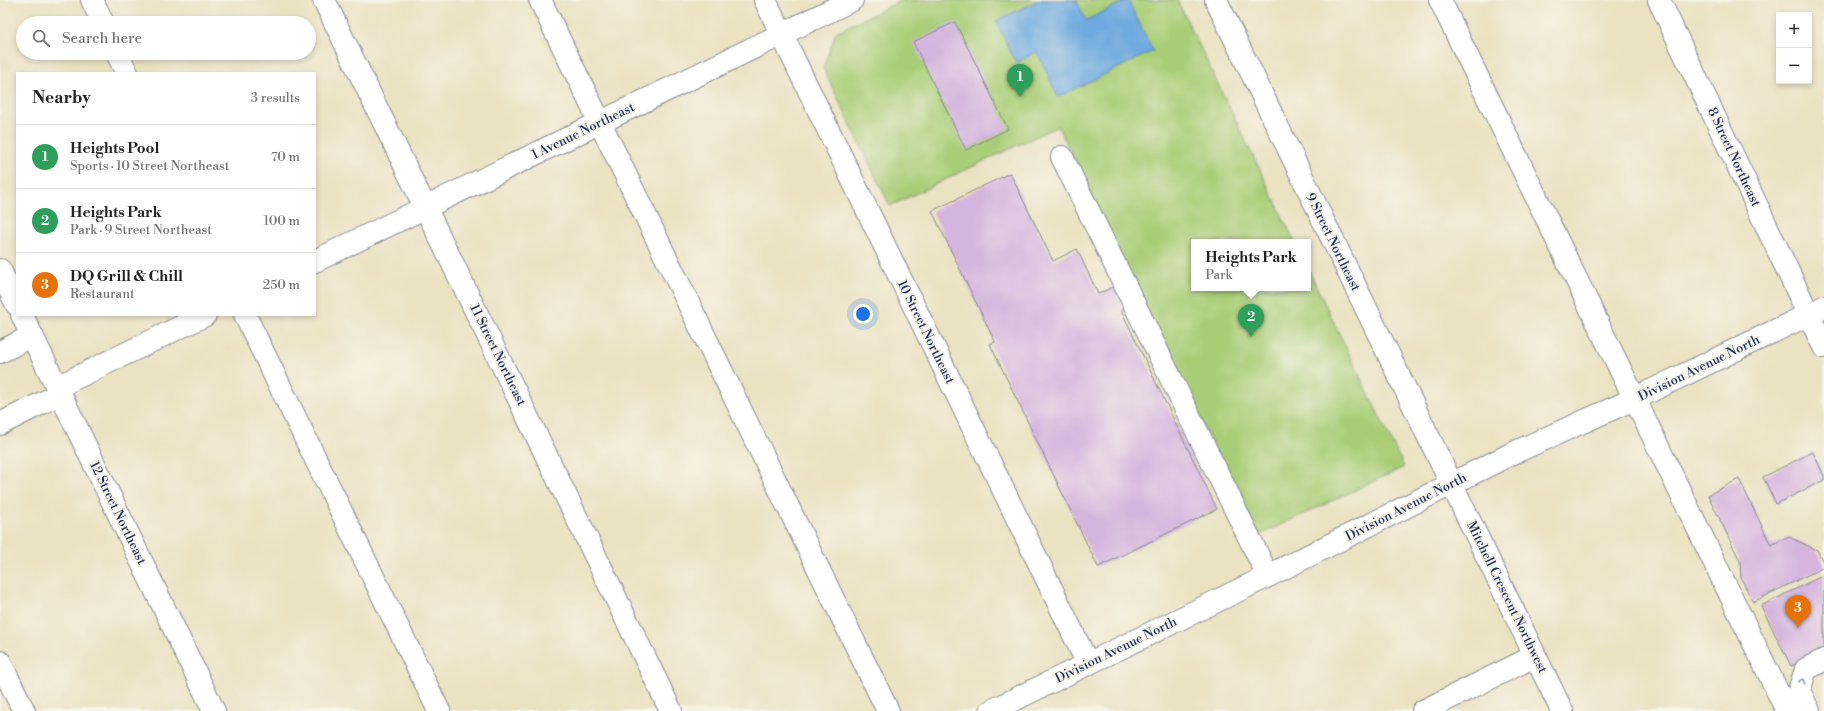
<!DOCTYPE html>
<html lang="en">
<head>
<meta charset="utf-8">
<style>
	body { margin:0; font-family:"Libre Bodoni",serif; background:#f6f6f6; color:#222 }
	.controls { position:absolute; right:12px; top:12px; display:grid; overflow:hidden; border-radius:0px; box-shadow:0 2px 6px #0003 }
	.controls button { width:36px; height:36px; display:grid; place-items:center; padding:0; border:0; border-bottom:1px solid #e0e0e0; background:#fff; color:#222; font:20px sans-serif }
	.you { position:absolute; left:863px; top:314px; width:14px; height:14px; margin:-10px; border:3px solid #fff; border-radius:50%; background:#1a73e8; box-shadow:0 0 0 6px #1a73e833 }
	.badge { display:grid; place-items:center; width:26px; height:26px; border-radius:50%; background:#1f6fb2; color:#fff; font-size:13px; font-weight:700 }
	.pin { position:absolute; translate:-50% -33px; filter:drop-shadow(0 1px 2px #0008) }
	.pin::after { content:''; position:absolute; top:21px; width:14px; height:12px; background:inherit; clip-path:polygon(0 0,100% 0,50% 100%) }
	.popup { position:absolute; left:1191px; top:239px; width:120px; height:52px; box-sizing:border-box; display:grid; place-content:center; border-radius:0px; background:#fff; filter:drop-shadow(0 1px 3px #0005); font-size:13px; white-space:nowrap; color:#767676 }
	.popup b { font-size:15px; color:#222 }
	.popup::after { content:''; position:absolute; left:50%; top:100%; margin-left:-8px; border:8px solid transparent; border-top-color:#fff }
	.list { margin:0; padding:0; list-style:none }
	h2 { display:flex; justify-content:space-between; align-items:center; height:52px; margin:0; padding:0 16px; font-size:17px }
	h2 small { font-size:13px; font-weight:400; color:#767676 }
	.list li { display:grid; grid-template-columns:26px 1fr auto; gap:12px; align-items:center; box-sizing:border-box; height:64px; padding:0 16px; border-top:1px solid #e0e0e0 }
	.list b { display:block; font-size:15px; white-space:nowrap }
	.list p { margin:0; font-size:13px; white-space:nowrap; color:#767676 }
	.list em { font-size:13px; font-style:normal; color:#767676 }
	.icon { flex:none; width:22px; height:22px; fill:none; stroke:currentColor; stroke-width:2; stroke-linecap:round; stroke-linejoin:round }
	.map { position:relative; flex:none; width:1824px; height:711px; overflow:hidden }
	.search { position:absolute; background:#fff; box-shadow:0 2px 6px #0003; left:16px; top:16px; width:300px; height:44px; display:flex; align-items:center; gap:10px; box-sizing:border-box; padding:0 14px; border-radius:22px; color:#767676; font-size:15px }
	.panel { position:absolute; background:#fff; box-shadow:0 2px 6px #0003; left:16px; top:72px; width:300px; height:244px; border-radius:0px }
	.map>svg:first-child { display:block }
	.green { fill:#a9cd76; stroke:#627e6a }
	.water { fill:#6eaadf; stroke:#446c9e }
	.building { fill:#d4b5de }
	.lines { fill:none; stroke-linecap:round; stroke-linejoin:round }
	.minor-casing { stroke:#838890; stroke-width:24 }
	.major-casing { stroke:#838890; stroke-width:24 }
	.minor { stroke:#fff; stroke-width:22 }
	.major { stroke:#fff; stroke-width:22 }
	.oneway { stroke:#8d97ae }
	.labels { text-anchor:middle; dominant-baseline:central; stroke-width:4; stroke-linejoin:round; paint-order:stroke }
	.street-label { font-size:13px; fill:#1b2f5e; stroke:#f7f3e8 }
</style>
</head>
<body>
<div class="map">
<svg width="1824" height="711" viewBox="0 0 1824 711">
	<rect width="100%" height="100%" fill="#f7f3e8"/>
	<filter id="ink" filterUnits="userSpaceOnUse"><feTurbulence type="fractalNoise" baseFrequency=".025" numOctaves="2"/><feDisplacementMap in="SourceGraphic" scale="8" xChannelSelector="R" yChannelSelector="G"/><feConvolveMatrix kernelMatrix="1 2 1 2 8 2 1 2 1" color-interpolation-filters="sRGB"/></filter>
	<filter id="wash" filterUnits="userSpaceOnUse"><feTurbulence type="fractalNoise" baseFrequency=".012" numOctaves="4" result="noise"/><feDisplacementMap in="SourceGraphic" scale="16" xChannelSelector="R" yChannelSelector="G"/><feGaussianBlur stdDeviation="0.9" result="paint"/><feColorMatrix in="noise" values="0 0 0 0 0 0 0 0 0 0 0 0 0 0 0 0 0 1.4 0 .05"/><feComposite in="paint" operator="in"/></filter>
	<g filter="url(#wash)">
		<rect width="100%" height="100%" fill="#ebe2c2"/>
		<path class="green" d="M 902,0 L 1177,0 L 1295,242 L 1194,242 L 1194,288 L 1308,288 L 1308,269 L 1404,467 L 1257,536 L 1058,126 L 890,206 L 823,68 L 836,32 Z"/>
		<path class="water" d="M 1039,0 L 1076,0 L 1086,20 L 1128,0 L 1153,51 L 1058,97 L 1037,52 L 1016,63 L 996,21 Z"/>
		<g id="blocks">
			<g class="building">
				<path d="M 955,22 L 1008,129 L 966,150 L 913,42 Z"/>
				<path d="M 1010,173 L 1053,261 L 1077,249 L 1098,294 L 1121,283 L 1132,305 L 1121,310 L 1217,509 L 1098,567 L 990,344 L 995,342 L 932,211 Z"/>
				<path d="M 1813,452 L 1824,476 L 1824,480 L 1776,504 L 1763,477 Z"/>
				<path d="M 1739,479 L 1771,545 L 1789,537 L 1817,550 L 1824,564 L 1824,567 L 1753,602 L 1741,578 L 1740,561 L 1708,495 Z"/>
				<path d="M 1824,575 L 1824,650 L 1791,666 L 1761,606 Z"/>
			</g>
		</g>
	</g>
	<g filter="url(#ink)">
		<use href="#blocks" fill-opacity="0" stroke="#838890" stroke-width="1"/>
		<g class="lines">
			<g class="minor-casing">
				<g id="minor">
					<path d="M 92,0 L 103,23"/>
					<path d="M 324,0 L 671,711"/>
					<path d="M 540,0 L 888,711"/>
					<path d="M 765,0 L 1088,664"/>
					<path d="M 1216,0 L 1562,711"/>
					<path d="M 1440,0 L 1787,711"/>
					<path d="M 1659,0 L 1824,347"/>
					<path d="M 117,53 L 127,73"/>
					<path d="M 1062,157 L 1268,576"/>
					<path d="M 315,261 L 852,0"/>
					<path d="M 0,270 L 17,305"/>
					<path d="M 22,315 L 214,711"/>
					<path d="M 245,315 L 439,711"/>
					<path d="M 0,352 L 32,336"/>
					<path d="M 57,387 L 205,315"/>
					<path d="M 0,424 L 60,394"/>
					<path d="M 0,662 L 24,711"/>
					<path d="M 1423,711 L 1535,656"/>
					<path d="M 1809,711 L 1799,691 L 1806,669 L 1824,660"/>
				</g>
			</g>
			<g class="major-casing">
				<path id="major" d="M 991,711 L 1268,576 L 1511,454 L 1634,399 L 1824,307"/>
			</g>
			<use href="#minor" class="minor"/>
			<use href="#major" class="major"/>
		</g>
		<defs><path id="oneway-chevron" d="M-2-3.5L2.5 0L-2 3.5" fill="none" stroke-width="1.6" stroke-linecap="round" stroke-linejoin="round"/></defs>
		<use class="oneway" href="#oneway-chevron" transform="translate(1802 681) rotate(-72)"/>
	</g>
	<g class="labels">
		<g class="street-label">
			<text transform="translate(583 131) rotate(-26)">1 Avenue Northeast</text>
			<text transform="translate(1734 157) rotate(65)">8 Street Northeast</text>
			<text transform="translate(1333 242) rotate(64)">9 Street Northeast</text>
			<text transform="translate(926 332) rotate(64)">10 Street Northeast</text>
			<text transform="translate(498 355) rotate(64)">11 Street Northeast</text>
			<text transform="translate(1699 368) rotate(-26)">Division Avenue North</text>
			<text transform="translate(1406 507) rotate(-27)">Division Avenue North</text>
			<text transform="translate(118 513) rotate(64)">12 Street Northeast</text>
			<text transform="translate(1507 597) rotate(64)">Mitchell Crescent Northwest</text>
			<text transform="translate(1116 650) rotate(-26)">Division Avenue North</text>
		</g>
	</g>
</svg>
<div class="controls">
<button>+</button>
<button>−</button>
</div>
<div class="you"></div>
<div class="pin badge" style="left:1020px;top:97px;background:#2e9e5b">1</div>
<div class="pin badge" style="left:1251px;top:337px;background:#2e9e5b">2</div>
<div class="popup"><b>Heights Park</b>Park</div>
<div class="pin badge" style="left:1798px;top:628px;background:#e8710a">3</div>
<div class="search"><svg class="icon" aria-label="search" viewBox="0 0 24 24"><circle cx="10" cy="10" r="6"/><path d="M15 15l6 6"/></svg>Search here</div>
<section class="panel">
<h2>Nearby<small>3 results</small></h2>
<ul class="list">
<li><span class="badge" style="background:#2e9e5b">1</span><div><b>Heights Pool</b><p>Sports · 10 Street Northeast</p></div><em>70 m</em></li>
<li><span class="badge" style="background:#2e9e5b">2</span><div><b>Heights Park</b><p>Park · 9 Street Northeast</p></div><em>100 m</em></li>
<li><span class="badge" style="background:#e8710a">3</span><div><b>DQ Grill &amp; Chill</b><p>Restaurant</p></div><em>250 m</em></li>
</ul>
</section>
</div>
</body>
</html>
